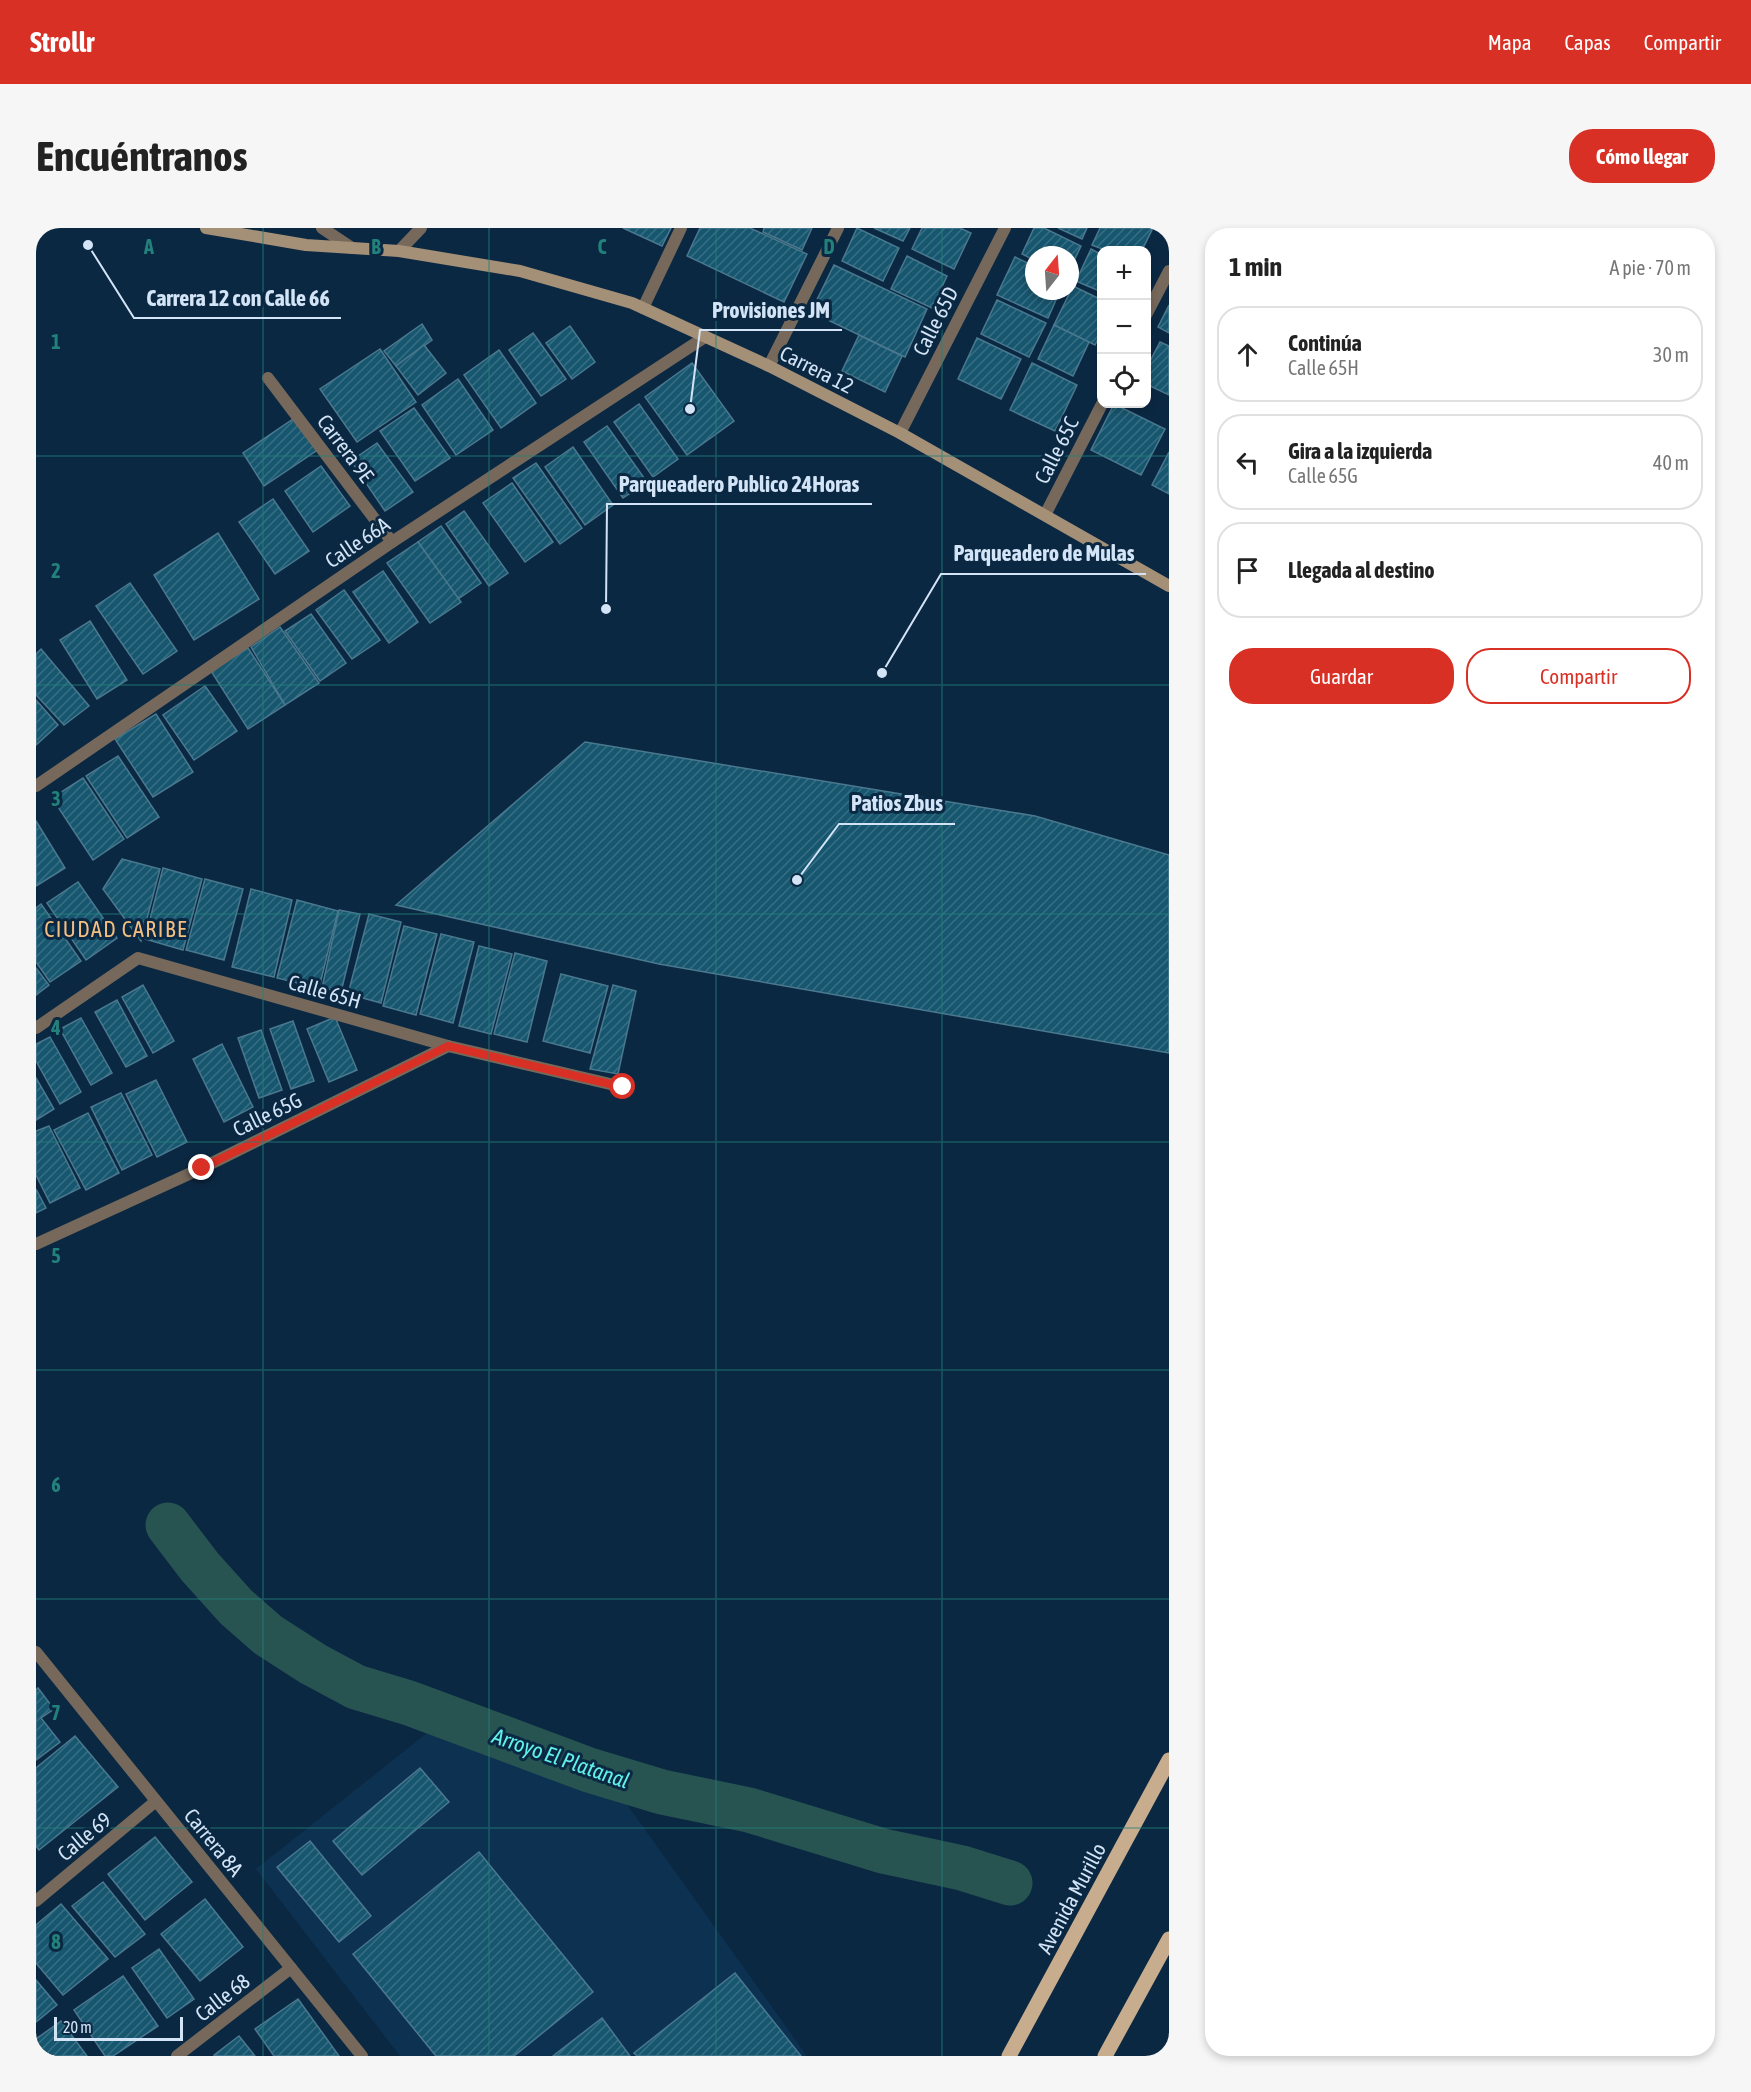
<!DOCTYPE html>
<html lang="es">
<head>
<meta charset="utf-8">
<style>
	body { margin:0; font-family:"Asap Condensed",sans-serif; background:#f6f6f6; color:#222 }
	.controls { position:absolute; right:18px; top:18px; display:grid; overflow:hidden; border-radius:12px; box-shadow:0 3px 9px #0003 }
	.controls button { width:54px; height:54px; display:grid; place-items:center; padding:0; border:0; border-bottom:2px solid #e0e0e0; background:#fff; color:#222; font:30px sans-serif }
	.compass { position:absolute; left:989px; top:18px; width:54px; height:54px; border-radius:50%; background:#fff; box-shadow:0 3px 9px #0003; rotate:17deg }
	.scale { position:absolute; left:18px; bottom:15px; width:129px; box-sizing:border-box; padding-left:6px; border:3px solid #d3e4f6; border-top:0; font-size:16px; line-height:21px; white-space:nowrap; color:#d3e4f6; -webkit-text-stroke:4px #0b2843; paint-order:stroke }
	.stop { position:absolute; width:18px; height:18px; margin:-14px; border:4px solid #d93025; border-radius:50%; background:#fff }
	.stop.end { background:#d93025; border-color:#fff; box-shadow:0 2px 6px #0008 }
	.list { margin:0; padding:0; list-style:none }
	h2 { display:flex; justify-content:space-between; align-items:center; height:78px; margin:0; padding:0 24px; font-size:26px }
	h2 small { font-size:20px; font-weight:400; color:#767676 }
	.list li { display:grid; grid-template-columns:39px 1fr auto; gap:18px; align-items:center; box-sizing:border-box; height:96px; margin:0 12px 12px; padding:0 12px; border:2px solid #e0e0e0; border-radius:24px }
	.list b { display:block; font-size:22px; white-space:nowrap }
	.list p { margin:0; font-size:20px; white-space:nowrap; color:#767676 }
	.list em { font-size:20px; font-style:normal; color:#767676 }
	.actions { display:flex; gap:12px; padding:18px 24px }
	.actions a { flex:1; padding:14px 0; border:2px solid #d93025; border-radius:24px; text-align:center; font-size:21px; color:#d93025 }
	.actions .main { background:#d93025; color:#fff }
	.icon { flex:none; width:33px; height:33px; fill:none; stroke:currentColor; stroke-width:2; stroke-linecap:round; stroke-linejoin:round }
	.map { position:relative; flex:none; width:1133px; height:1828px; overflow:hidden; border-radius:24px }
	header { display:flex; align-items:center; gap:36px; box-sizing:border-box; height:84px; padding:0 30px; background:#d93025; color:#fff }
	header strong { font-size:28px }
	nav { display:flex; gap:33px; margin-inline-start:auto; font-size:21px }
	.intro { display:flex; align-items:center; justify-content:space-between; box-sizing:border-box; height:144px; padding:0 36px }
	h1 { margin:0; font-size:42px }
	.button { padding:15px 27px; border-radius:24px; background:#d93025; color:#fff; font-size:21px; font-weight:700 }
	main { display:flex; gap:36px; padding:0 36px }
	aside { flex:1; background:#fff; border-radius:24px; box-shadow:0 3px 9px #0003 }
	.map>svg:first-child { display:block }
	.built { fill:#0d3151 }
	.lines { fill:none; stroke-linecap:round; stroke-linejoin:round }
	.canal { stroke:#275451; stroke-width:45 }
	.building { fill:url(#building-hatch); stroke:#4a798f; stroke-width:1.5 }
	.service { stroke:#76695b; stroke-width:12 }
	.minor { stroke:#76695b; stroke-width:12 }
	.secondary { stroke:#a48f77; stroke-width:12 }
	.primary { stroke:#c7ac8d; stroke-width:15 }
	.route { stroke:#d93025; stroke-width:8 }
	.grid { fill:none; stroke:#23817c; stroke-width:1.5; stroke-opacity:0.55 }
	.labels { text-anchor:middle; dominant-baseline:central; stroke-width:6; stroke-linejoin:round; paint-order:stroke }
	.street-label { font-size:21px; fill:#d3e4f6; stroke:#0b2843 }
	.neighbourhood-label { font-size:22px; letter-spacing:1.5px; fill:#f5bf81; stroke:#0b2843 }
	.water-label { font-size:22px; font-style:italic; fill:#61f1e9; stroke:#0b2843 }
	.grid-label { font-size:20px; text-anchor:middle; font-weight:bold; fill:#23817c; stroke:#0b2843; stroke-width:6; stroke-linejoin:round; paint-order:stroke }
	.leader { fill:none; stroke:#d3e4f6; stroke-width:2 }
	.callout-dot { fill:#d3e4f6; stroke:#0b2843; stroke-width:2 }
	.callout-label { font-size:22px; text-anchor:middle; font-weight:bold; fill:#d3e4f6; stroke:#0b2843; stroke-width:6; stroke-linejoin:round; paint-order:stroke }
</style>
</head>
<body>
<header>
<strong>Strollr</strong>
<nav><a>Mapa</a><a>Capas</a><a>Compartir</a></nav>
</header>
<div class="intro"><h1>Encuéntranos</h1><a class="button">Cómo llegar</a></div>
<main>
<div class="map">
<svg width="1133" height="1828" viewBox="0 0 1133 1828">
	<defs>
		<pattern id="building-hatch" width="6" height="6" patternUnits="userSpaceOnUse" patternTransform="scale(1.5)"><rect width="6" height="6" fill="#17566f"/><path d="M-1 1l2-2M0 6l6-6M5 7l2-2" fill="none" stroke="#386e84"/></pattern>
	</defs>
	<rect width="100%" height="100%" fill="#0b2843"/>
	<path class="built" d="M 391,1505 L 590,1575 L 771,1828 L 364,1828 L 220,1641 Z"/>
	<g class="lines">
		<path class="canal" d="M 132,1297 L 164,1339 L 200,1379 L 232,1407 L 277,1436 L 320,1459 L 373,1475 L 553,1542 L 626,1564 L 713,1582 L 847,1623 L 926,1640 L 974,1655"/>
	</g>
	<g class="building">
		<path d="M 587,0 L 635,0 L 626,18 Z"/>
		<path d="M 664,0 L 714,0 L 771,26 L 748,74 L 651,28 Z"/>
		<path d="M 728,0 L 776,0 L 766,22 L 727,4 Z"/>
		<path d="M 821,0 L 863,20 L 847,53 L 806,33 Z"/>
		<path d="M 838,0 L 874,0 L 867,13 Z"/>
		<path d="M 886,0 L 924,0 L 935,5 L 918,41 L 876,21 Z"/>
		<path d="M 998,0 L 1008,0 L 1045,18 L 1034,41 L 1034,27 L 998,27 L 998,32 L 986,26 Z"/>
		<path d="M 1022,0 L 1051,0 L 1046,11 Z"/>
		<path d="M 1064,0 L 1117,0 L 1106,22 L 1069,22 L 1056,17 Z"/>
		<path d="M 1055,21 L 1066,27 L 1066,64 L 1040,53 Z"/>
		<path d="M 871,28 L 911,48 L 896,80 L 855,61 Z"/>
		<path d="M 979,29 L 998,38 L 998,63 L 1024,63 L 1012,90 L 961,67 Z"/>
		<path d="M 798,37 L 891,81 L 869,129 L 775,84 Z"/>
		<path d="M 1037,58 L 1066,72 L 1066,103 L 1059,117 L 1018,97 Z"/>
		<path d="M 961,72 L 1010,95 L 993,129 L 945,106 Z"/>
		<path d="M 1133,77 L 1133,105 L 1122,99 Z"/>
		<path d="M 386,96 L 396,112 L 360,138 L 348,123 Z"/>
		<path d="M 1018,97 L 1053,114 L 1037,148 L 1002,131 Z"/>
		<path d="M 534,98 L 559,134 L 536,151 L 510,115 Z"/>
		<path d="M 497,105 L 530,151 L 505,168 L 473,122 Z"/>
		<path d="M 823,107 L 866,128 L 849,164 L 806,143 Z"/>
		<path d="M 941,110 L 985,131 L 965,171 L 922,151 Z"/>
		<path d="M 1124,114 L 1133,118 L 1133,167 L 1110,156 L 1110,141 Z"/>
		<path d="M 388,117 L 410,145 L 382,167 L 360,138 Z"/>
		<path d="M 344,121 L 380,174 L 321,214 L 284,161 Z"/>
		<path d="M 463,122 L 500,175 L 465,200 L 428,147 Z"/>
		<path d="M 656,135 L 698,193 L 651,227 L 609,169 Z"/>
		<path d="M 996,135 L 1041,157 L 1019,203 L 974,182 Z"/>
		<path d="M 422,151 L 457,202 L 420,227 L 386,177 Z"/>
		<path d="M 603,176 L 642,231 L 617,249 L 578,194 Z"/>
		<path d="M 1078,176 L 1129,201 L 1105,247 L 1055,222 Z"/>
		<path d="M 378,180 L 414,230 L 379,253 L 344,203 Z"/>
		<path d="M 260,189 L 283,221 L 228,258 L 207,225 Z"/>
		<path d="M 571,198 L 611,254 L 587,270 L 548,214 Z"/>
		<path d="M 341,215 L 377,264 L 349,283 L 315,233 Z"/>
		<path d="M 537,219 L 577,277 L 549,297 L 509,239 Z"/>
		<path d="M 1133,224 L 1133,266 L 1116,257 Z"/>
		<path d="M 500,235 L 546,300 L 524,316 L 477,250 Z"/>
		<path d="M 285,238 L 314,278 L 277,304 L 249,263 Z"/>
		<path d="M 476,255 L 517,314 L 489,334 L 447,275 Z"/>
		<path d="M 237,271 L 273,323 L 239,346 L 203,294 Z"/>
		<path d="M 428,283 L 472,345 L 453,358 L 410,296 Z"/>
		<path d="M 405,298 L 445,355 L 422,371 L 382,314 Z"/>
		<path d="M 182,305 L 223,371 L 158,412 L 118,347 Z"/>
		<path d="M 382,314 L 425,374 L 394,395 L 351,335 Z"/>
		<path d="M 347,343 L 382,394 L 353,415 L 317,364 Z"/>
		<path d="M 94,355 L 141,423 L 107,446 L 60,378 Z"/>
		<path d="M 308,362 L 344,412 L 316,431 L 280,382 Z"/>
		<path d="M 275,386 L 310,435 L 284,453 L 249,403 Z"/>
		<path d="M 54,393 L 91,452 L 61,471 L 24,412 Z"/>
		<path d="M 244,399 L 283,455 L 249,477 L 215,419 Z"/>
		<path d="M 212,420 L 249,477 L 212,501 L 175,443 Z"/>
		<path d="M 5,421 L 53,478 L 28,497 L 0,467 L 0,426 Z"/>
		<path d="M 169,458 L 201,503 L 158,532 L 127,487 Z"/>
		<path d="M 0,472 L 22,497 L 0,517 Z"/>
		<path d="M 120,486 L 157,544 L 117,569 L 79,511 Z"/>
		<path d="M 549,514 L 999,588 L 1133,627 L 1133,825 L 623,736 L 360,677 Z"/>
		<path d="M 82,528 L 123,589 L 91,610 L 50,548 Z"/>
		<path d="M 47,550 L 88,611 L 57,632 L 16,570 Z"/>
		<path d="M 0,593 L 29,640 L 0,658 Z"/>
		<path d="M 86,631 L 124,641 L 105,713 L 67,661 Z"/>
		<path d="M 127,640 L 166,651 L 147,722 L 109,711 Z"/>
		<path d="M 169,651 L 207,661 L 188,732 L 150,722 Z"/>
		<path d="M 42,654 L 81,710 L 50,732 L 11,675 Z"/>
		<path d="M 215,661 L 256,672 L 238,749 L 196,739 Z"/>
		<path d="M 261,672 L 302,683 L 283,760 L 241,750 Z"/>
		<path d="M 5,676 L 45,733 L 14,754 L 0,734 L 0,680 Z"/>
		<path d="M 303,682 L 324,686 L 305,764 L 286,760 Z"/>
		<path d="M 333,686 L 365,694 L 345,775 L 312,766 Z"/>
		<path d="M 368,698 L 401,706 L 380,787 L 347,778 Z"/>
		<path d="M 405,706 L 438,714 L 417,795 L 384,786 Z"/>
		<path d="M 443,718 L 476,726 L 455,806 L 423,798 Z"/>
		<path d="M 479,725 L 511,733 L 491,814 L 458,806 Z"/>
		<path d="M 0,740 L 13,757 L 0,767 Z"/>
		<path d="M 525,746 L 572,758 L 554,825 L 507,813 Z"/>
		<path d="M 107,757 L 138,813 L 117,825 L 86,769 Z"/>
		<path d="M 577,757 L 600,763 L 582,846 L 554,841 Z"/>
		<path d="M 81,772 L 111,828 L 90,839 L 59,784 Z"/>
		<path d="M 299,789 L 321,842 L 293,854 L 271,801 Z"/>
		<path d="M 45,790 L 76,845 L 55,857 L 24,801 Z"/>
		<path d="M 257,793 L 278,853 L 255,861 L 234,801 Z"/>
		<path d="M 225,802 L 246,862 L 223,870 L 202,810 Z"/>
		<path d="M 14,809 L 45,864 L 24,876 L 0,833 L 0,816 Z"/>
		<path d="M 186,816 L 217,879 L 188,894 L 157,831 Z"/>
		<path d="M 0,850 L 18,881 L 0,892 Z"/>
		<path d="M 120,852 L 151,914 L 121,929 L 90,866 Z"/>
		<path d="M 85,865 L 116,927 L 86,942 L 55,879 Z"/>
		<path d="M 52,885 L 83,945 L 50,962 L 18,902 Z"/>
		<path d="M 13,898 L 44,960 L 14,975 L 0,947 L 0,903 Z"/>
		<path d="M 0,961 L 10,980 L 0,985 Z"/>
		<path d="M 2,1460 L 18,1481 L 5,1490 L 24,1514 L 0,1532 L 0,1462 Z"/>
		<path d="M 39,1508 L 82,1559 L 3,1622 L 0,1618 L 0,1540 Z"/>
		<path d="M 384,1540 L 413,1574 L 326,1647 L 297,1613 Z"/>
		<path d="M 119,1609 L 156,1654 L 109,1692 L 72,1646 Z"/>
		<path d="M 274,1613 L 335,1688 L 303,1714 L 241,1639 Z"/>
		<path d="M 443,1624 L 557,1764 L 478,1828 L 400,1828 L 317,1726 Z"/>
		<path d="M 67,1654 L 109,1706 L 79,1729 L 36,1678 Z"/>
		<path d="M 169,1671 L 207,1719 L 164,1753 L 125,1706 Z"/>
		<path d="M 25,1676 L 72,1731 L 27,1767 L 0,1735 L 0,1697 Z"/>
		<path d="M 123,1721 L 158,1771 L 131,1790 L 96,1740 Z"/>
		<path d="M 699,1745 L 765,1828 L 601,1828 L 598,1825 Z"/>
		<path d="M 87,1748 L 122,1798 L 77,1828 L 69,1828 L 38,1782 Z"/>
		<path d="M 0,1752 L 21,1777 L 0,1794 Z"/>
		<path d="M 262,1771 L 303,1828 L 238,1828 L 219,1801 Z"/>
		<path d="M 566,1790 L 594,1828 L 517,1828 Z"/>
		<path d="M 25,1793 L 51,1828 L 0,1828 L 0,1811 Z"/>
		<path d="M 203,1808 L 219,1828 L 178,1828 L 178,1827 Z"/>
	</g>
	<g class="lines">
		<g class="service">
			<path d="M 607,80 L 645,0"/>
			<path d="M 1110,87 L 1133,43"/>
			<path d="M 733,138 L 802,0"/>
			<path d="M 864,205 L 969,0"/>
			<path d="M 1009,287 L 1066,176"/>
			<path d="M 0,1673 L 120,1573"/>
			<path d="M 141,1828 L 255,1740"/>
		</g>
		<g class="minor">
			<path d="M 286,0 L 316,20"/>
			<path d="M 363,23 L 385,0"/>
			<path d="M 232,150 L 356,314"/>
			<path d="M 0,558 L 356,314 L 669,109"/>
			<path d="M 0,800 L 102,730 L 412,818 L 587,859"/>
			<path d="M 0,1016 L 166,940 L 412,818"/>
			<path d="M 0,1424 L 326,1828"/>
		</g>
		<path class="secondary" d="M 170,0 L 270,17 L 363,23 L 484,43 L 596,75 L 733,138 L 864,205 L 1133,358"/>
		<g class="primary">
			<path d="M 973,1828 L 1133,1532"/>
			<path d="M 1069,1828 L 1133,1711"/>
		</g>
	</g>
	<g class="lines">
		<path class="route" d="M 166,940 L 412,818 L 587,859"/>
	</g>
	<path class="grid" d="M 227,0 L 227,1828M 453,0 L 453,1828M 680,0 L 680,1828M 906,0 L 906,1828M 0,228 L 1133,228M 0,457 L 1133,457M 0,686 L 1133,686M 0,914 L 1133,914M 0,1142 L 1133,1142M 0,1371 L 1133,1371M 0,1600 L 1133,1600"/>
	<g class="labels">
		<g class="street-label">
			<text transform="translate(899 93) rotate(-63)">Calle 65D</text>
			<text transform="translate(781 141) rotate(27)">Carrera 12</text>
			<text transform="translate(310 220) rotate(53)">Carrera 9E</text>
			<text transform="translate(1020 222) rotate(-63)">Calle 65C</text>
			<text transform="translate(321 314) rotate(-34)">Calle 66A</text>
			<text transform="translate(289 763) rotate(16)">Calle 65H</text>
			<text transform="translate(231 886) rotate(-26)">Calle 65G</text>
			<text transform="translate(48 1608) rotate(-40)">Calle 69</text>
			<text transform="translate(178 1614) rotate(51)">Carrera 8A</text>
			<text transform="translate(1035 1670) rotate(-62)">Avenida Murillo</text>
			<text transform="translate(186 1769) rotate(-38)">Calle 68</text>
		</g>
		<g class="neighbourhood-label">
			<text x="80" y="701">CIUDAD CARIBE</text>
		</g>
		<g class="water-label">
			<text transform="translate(525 1530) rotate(19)">Arroyo El Platanal</text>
		</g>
	</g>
	<g class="grid-label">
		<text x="113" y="26">A</text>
		<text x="340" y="26">B</text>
		<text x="566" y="26">C</text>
		<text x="793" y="26">D</text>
		<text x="20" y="121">1</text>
		<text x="20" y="350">2</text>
		<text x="20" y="578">3</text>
		<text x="20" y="807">4</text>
		<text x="20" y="1035">5</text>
		<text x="20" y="1264">6</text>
		<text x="20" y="1492">7</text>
		<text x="20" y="1721">8</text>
	</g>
	<path class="leader" d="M52 17L98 90H305M654 181L664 102H806M570 381L571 276H836M846 445L905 346H1110M761 652L803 596H919"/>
	<g class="callout-dot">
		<circle cx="52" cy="17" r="6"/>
		<circle cx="654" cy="181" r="6"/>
		<circle cx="570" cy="381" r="6"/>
		<circle cx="846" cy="445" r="6"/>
		<circle cx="761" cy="652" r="6"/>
	</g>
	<g class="callout-label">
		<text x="202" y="78">Carrera 12 con Calle 66</text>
		<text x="735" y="90">Provisiones JM</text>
		<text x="703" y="264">Parqueadero Publico 24Horas</text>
		<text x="1008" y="333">Parqueadero de Mulas</text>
		<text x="861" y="583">Patios Zbus</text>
	</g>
</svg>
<div class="controls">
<button>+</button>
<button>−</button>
<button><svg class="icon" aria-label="locate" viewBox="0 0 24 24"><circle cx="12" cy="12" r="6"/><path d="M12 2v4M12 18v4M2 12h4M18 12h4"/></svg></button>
</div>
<svg class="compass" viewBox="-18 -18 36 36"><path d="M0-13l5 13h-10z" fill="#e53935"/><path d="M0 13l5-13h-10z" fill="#767676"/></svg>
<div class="scale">20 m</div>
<div class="stop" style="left:587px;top:859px"></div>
<div class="stop end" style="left:166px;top:940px"></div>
</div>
<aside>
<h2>1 min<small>A pie · 70 m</small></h2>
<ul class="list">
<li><svg class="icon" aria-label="ahead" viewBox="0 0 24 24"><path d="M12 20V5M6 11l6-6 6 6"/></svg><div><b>Continúa</b><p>Calle 65H</p></div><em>30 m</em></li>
<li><svg class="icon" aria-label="left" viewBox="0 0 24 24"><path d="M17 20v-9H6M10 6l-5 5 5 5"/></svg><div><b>Gira a la izquierda</b><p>Calle 65G</p></div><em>40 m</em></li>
<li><svg class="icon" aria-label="arrive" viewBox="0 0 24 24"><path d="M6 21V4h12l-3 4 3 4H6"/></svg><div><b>Llegada al destino</b></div></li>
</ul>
<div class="actions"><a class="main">Guardar</a><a>Compartir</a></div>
</aside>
</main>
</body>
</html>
